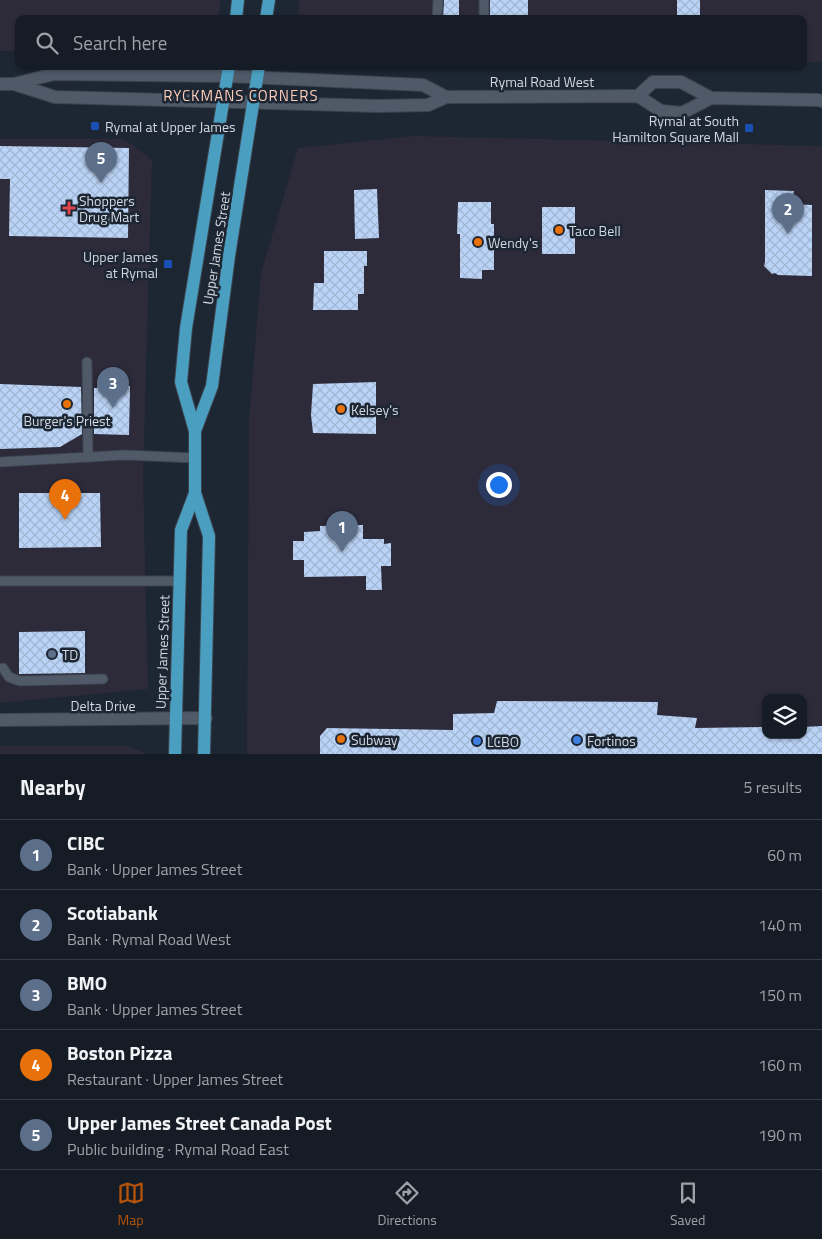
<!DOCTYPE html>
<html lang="en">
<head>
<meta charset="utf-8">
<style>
	body { margin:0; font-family:"Titillium Web",sans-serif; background:#1f252e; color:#f1f3f6 }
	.controls { position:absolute; right:15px; bottom:15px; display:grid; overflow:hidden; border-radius:10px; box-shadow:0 1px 4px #0004 }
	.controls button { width:45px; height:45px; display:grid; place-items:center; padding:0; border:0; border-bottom:1px solid #353a43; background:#161c26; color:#f1f3f6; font:25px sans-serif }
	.you { position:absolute; left:498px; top:484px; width:18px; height:18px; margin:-12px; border:4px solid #fff; border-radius:50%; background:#1a73e8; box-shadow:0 0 0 8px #1a73e833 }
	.badge { display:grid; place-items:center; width:32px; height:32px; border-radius:50%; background:#b45309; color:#fff; font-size:16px; font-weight:700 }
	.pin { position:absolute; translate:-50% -41px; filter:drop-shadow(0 1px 2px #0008) }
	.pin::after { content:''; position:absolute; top:26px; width:18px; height:15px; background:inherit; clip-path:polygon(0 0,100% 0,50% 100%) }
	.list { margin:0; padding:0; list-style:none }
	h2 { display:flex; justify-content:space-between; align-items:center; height:65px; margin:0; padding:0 20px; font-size:21px }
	h2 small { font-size:16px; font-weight:400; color:#9ea1a7 }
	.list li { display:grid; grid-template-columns:32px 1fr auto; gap:15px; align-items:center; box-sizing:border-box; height:70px; padding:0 20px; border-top:1px solid #353a43 }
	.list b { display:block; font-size:19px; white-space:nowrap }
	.list p { margin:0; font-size:16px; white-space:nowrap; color:#9ea1a7 }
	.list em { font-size:16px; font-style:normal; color:#9ea1a7 }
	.icon { flex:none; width:28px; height:28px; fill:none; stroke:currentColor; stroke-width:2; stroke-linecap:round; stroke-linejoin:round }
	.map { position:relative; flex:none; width:822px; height:754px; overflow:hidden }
	.search { position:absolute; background:#161c26; box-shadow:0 1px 4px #0004; left:15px; right:15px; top:15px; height:55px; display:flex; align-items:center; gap:12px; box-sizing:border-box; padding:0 18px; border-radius:10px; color:#9ea1a7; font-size:19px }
	.sheet { height:415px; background:#161c26 }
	nav { display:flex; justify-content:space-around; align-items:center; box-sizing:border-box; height:70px; border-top:1px solid #353a43; background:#161c26; font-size:14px; color:#9ea1a7 }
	nav a { display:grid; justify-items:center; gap:2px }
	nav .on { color:#b45309 }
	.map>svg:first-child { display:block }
	.commercial { fill:#2d2a3a; fill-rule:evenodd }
	.building { fill:url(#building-cross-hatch) }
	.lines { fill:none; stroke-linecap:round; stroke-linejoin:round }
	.lane-casing { stroke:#3c434e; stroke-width:11 }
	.street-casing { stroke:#3c434e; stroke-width:14 }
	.secondary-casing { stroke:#3c434e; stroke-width:14 }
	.primary-casing { stroke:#3c434e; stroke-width:14 }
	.lane { stroke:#4f5968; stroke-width:9 }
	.street { stroke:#4f5968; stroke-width:12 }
	.secondary { stroke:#4f5968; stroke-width:12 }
	.primary { stroke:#4a9fc1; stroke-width:12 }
	.transit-dot { fill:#1a4fb4; stroke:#1d2633; stroke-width:2 }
	.health-dot { fill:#e0444e; stroke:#1d2633; stroke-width:2 }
	.food-dot { fill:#e8710a; stroke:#1d2633; stroke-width:2 }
	.service-dot { fill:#5c6f8a; stroke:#1d2633; stroke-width:2 }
	.shop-dot { fill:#3f7fe0; stroke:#1d2633; stroke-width:2 }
	.labels { text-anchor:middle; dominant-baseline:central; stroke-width:5; stroke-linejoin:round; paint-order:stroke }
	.street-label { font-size:14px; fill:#d2d8e1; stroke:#1d2633 }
	.poi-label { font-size:14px; fill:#d2d8e1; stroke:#1d2633; text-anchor:start }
	.neighbourhood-label { font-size:15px; letter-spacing:1px; fill:#fbccb8; stroke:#1d2633 }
</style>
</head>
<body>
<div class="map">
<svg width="822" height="754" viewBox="0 0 822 754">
	<defs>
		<pattern id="building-cross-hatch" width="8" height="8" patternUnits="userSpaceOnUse" patternTransform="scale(1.25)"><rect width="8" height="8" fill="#bad3f6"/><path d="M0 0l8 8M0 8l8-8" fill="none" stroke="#a1b6d2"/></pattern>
	</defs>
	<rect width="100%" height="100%" fill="#1d2633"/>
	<g class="commercial">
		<path d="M 0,0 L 221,0 L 218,19 L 19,19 L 19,51 L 0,51 Z"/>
		<path d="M 299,0 L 822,0 L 822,62 L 803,62 L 803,19 L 298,19 Z"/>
		<path d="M 414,136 L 822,146 L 822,754 L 247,754 L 249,420 L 261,273 L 298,148 ZM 766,698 L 803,698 L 803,735 L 766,735 Z"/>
		<path d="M 0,139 L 124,139 L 152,160 L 143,476 L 148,689 L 0,703 Z"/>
		<path d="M 0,746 L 129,746 L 146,754 L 0,754 Z"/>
	</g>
	<g class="building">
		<path d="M 444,0 L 459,0 L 459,19 L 443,19 Z"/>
		<rect x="490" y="0" width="38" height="18"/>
		<path d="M 677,0 L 700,0 L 700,18 L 677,17 Z"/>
		<path d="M 0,146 L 129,148 L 128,238 L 9,236 L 10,179 L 0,179 Z"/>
		<path d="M 377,189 L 379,238 L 355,239 L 354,190 Z"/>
		<path d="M 765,190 L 794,191 L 792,204 L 812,205 L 812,276 L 778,275 L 775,273 L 772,274 L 764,266 L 765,262 Z"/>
		<path d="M 458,202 L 491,202 L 491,224 L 494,224 L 494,270 L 482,270 L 482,279 L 460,278 L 460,234 L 457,234 Z"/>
		<rect x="542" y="207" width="33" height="47"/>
		<path d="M 324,251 L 367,251 L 367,266 L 364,266 L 364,294 L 358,294 L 358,310 L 313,310 L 314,283 L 324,283 Z"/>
		<path d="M 376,382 L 376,434 L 313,433 L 311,415 L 313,384 Z"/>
		<path d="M 0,384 L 81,387 L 82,434 L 60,447 L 0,449 Z"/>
		<path d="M 97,386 L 130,386 L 129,435 L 94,434 L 94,388 L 97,388 Z"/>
		<path d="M 19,493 L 100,493 L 101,547 L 19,548 Z"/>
		<path d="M 363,525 L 363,539 L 384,539 L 384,544 L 391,543 L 391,566 L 381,566 L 382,590 L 366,590 L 366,576 L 304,577 L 304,560 L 293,560 L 293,541 L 304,541 L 304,532 L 320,531 L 320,526 Z"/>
		<path d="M 85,631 L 85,673 L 19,674 L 19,632 Z"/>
		<path d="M 497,701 L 658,702 L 657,715 L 697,718 L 695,728 L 766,727 L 766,735 L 803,735 L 803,727 L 822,726 L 822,754 L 320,754 L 320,736 L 327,728 L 453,730 L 453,714 L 494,713 Z"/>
	</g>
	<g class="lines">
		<g class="lane-casing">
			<g id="lane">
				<path d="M 484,0 L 484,19"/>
				<path d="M 437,19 L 438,0"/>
				<path d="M 87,362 L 88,457"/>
				<path d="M 0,462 L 125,455 L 195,458"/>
				<path d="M 0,581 L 179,581"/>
				<path d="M 3,668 L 9,677 L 20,681 L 103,679"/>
			</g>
		</g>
		<g class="street-casing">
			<path id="street" d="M 0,720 L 206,718"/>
		</g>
		<g class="secondary-casing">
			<g id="secondary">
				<path d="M 0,84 L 14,84 L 54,74 L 228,76 L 423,85 L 446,97"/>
				<path d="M 14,84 L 55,97 L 378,106 L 428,105 L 446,97 L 638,96 L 661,111 L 682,113 L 711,98 L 818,100 L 822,101"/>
				<path d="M 638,96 L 653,82 L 681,82 L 711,98"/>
			</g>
		</g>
		<g class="primary-casing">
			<g id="primary">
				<path d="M 236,19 L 238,0"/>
				<path d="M 266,19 L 269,0"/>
				<path d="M 195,431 L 212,386 L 229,256 L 259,66"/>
				<path d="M 175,754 L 181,530 L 195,493"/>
				<path d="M 204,754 L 209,536 L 195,493 L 195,431 L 181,382 L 186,328 L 229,66"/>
			</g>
		</g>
		<use href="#lane" class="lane"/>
		<use href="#street" class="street"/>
		<use href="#secondary" class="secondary"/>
		<use href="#primary" class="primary"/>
	</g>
	<g class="transit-dot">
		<rect x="90" y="121" width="10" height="10" rx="2.5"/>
		<rect x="744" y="123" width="10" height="10" rx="2.5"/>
		<rect x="163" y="259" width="10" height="10" rx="2.5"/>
	</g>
	<path class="health-dot" d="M66.5 200.5h5v5h5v5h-5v5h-5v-5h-5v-5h5z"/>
	<g class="food-dot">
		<circle cx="559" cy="230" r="5"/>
		<circle cx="478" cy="242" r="5"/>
		<circle cx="67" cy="404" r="5"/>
		<circle cx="341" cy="409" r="5"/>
		<circle cx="341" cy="739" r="5"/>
	</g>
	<circle class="service-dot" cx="52" cy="654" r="5"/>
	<g class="shop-dot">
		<circle cx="577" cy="740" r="5"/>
		<circle cx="477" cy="741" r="5"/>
	</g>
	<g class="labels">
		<g class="street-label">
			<text x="542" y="81">Rymal Road West</text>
			<text transform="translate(216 248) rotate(-81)">Upper James Street</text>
			<text transform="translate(162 652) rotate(-88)">Upper James Street</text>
			<text x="103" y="705">Delta Drive</text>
		</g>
		<g class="poi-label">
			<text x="739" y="120" text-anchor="end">Rymal at South<tspan x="739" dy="16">Hamilton Square Mall</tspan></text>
			<text x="105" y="126">Rymal at Upper James</text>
			<text x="79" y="200">Shoppers<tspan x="79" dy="16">Drug Mart</tspan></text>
			<text x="569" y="230">Taco Bell</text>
			<text x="488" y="242">Wendy's</text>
			<text x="158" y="256" text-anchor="end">Upper James<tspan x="158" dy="16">at Rymal</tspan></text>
			<text x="351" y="409">Kelsey's</text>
			<text x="67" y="420" text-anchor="middle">Burger's Priest</text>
			<text x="62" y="654">TD</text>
			<text x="351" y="739">Subway</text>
			<text x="587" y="740">Fortinos</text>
			<text x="487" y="741">LCBO</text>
		</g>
		<g class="neighbourhood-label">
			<text x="241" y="95">RYCKMANS CORNERS</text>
		</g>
	</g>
</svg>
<div class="controls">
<button><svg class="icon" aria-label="layers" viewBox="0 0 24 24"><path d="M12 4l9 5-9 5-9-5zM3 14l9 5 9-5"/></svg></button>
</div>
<div class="you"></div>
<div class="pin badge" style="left:342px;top:552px;background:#5c6f8a">1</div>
<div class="pin badge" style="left:788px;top:234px;background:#5c6f8a">2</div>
<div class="pin badge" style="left:113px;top:408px;background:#5c6f8a">3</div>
<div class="pin badge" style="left:65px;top:520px;background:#e8710a">4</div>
<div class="pin badge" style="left:101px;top:183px;background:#5c6f8a">5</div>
<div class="search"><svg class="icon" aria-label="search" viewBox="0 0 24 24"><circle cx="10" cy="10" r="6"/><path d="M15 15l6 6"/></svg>Search here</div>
</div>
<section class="sheet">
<h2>Nearby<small>5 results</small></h2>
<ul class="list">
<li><span class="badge" style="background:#5c6f8a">1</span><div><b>CIBC</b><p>Bank · Upper James Street</p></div><em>60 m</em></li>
<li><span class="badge" style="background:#5c6f8a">2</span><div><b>Scotiabank</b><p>Bank · Rymal Road West</p></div><em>140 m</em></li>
<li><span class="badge" style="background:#5c6f8a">3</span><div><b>BMO</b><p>Bank · Upper James Street</p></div><em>150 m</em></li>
<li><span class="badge" style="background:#e8710a">4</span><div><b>Boston Pizza</b><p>Restaurant · Upper James Street</p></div><em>160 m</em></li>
<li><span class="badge" style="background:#5c6f8a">5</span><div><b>Upper James Street Canada Post</b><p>Public building · Rymal Road East</p></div><em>190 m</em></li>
</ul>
</section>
<nav>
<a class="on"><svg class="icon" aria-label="map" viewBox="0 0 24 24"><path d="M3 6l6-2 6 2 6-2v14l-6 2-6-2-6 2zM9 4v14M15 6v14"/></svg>Map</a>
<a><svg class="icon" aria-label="directions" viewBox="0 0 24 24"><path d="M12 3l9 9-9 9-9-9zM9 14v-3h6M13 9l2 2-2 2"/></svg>Directions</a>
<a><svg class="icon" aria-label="saved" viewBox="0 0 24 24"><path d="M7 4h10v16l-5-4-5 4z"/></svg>Saved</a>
</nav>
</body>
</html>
